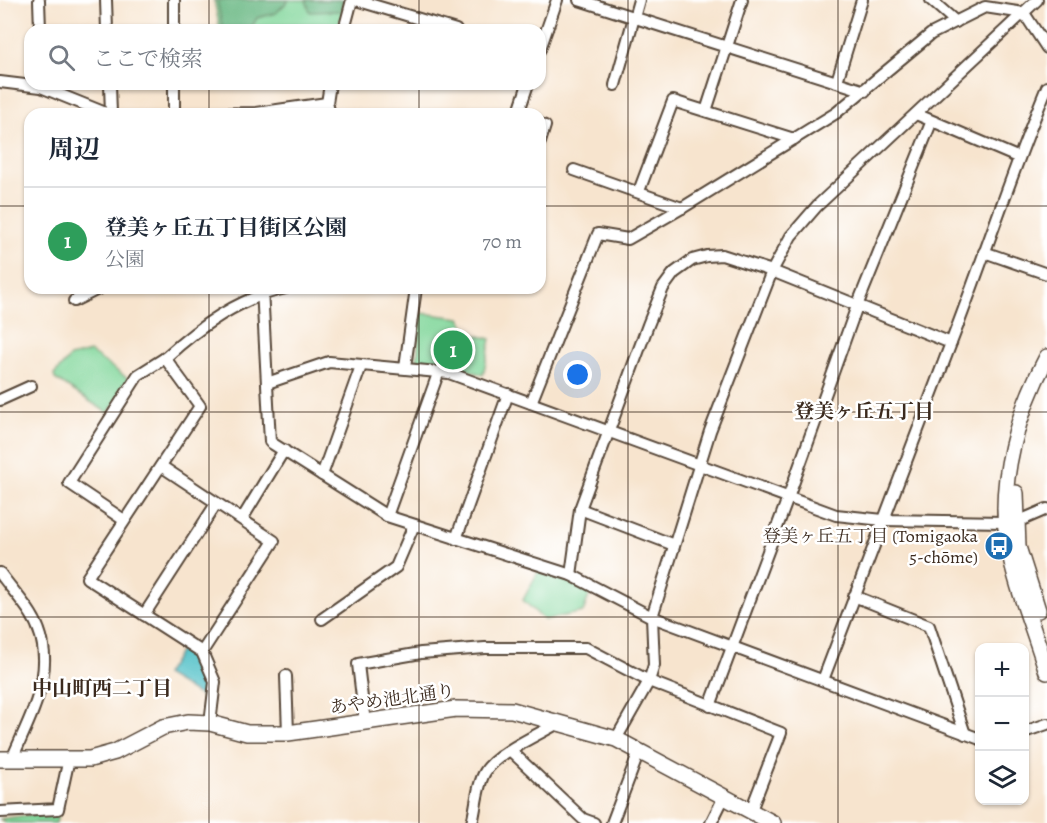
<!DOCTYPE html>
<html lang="ja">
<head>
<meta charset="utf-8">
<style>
	body { margin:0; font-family:Alegreya,"Noto Serif JP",serif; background:#f6f6f7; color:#1f2937 }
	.controls { position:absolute; right:18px; bottom:18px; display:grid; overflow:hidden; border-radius:12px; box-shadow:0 2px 4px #0004 }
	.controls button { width:54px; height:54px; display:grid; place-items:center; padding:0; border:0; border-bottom:2px solid #e0e1e3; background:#fff; color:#1f2937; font:30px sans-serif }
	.you { position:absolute; left:578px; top:375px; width:21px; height:21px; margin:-15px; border:4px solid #fff; border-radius:50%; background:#1a73e8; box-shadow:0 0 0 9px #1a73e833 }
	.badge { display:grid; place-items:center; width:39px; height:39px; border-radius:50%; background:#1f6fb2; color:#fff; font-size:20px; font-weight:700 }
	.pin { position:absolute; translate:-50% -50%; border:3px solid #fff; box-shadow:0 2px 6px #0006 }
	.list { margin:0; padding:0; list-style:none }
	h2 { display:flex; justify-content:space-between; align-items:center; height:78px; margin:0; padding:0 24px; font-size:26px }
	h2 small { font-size:20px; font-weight:400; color:#747a83 }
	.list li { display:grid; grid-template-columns:39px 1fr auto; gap:18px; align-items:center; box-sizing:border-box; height:108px; padding:0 24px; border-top:2px solid #e0e1e3 }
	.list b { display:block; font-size:22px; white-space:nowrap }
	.list p { margin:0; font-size:20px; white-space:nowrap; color:#747a83 }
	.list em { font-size:20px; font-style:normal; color:#747a83 }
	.icon { flex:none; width:33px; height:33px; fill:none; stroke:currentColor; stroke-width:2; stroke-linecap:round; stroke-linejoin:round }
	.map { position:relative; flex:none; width:1047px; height:823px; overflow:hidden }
	.search { position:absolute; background:#fff; box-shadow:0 2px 4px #0004; left:24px; top:24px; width:522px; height:66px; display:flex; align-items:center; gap:15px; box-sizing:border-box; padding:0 21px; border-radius:18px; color:#747a83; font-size:22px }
	.panel { position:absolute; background:#fff; box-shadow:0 2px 4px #0004; left:24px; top:108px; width:522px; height:186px; border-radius:18px }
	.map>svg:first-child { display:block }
	.green { fill:#80d69a; stroke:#5e805c; stroke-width:1.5 }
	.forest { fill:#68b782; stroke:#527050; stroke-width:1.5 }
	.water { fill:#53c1c8; stroke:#477673; stroke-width:1.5 }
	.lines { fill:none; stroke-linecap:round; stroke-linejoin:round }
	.street-casing { stroke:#574638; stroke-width:14 }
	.secondary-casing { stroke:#574638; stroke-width:18 }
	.street { stroke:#fff; stroke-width:10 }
	.secondary { stroke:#fff; stroke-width:15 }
	.grid { fill:none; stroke:#3b2a1e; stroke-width:1.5; stroke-opacity:0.55 }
	.labels { text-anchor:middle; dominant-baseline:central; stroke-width:5; stroke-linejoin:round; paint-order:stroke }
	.poi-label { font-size:18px; fill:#3b2a1e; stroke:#fff; text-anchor:end }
	.street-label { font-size:18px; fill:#3b2a1e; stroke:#fff }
	.neighbourhood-label { font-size:20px; font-weight:bold; fill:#3b2a1e; stroke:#fff }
</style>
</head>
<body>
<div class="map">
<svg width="1047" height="823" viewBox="0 0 1047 823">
	<rect width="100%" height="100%" fill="#fff"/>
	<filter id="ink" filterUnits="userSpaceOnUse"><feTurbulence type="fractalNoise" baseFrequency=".0167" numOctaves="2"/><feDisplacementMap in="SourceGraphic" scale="12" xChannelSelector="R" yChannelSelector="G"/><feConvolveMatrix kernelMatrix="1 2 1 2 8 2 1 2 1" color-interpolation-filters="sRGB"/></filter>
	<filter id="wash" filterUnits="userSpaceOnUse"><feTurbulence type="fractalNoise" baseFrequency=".008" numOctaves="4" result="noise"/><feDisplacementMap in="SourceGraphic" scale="24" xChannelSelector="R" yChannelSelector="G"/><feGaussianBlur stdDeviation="1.35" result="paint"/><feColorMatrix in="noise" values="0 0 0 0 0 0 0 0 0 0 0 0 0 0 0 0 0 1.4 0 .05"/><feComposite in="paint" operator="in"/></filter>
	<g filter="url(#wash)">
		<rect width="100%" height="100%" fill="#f7e4ce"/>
		<g class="green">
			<path d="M 214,0 L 347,0 L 337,30 L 220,30 Z"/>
			<path d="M 421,313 L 460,318 L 469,333 L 491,339 L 483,375 L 452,365 L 417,360 Z"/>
			<path d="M 90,352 L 130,380 L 108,413 L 55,379 L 54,375 L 70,357 Z"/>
			<path d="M 539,570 L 592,588 L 583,612 L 544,620 L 523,600 Z"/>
			<path d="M 59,811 L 56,823 L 6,823 L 0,819 Z"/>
		</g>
		<g class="forest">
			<path d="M 217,0 L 289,0 L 276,13 L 257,18 L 250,30 L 223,30 Z"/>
			<path d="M 306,0 L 343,0 L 340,11 L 310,12 Z"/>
		</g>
		<path class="water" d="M 183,646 L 202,660 L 209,684 L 202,697 L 165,675 Z"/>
	</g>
	<g filter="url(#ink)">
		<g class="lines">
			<g class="street-casing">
				<g id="street">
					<path d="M 39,0 L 40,30"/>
					<path d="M 106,0 L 107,30"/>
					<path d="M 174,0 L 174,30"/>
					<path d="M 356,0 L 456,30"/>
					<path d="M 579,0 L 865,91"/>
					<path d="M 931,0 L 956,22"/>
					<path d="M 344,30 L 352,0"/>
					<path d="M 540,49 L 557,0"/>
					<path d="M 837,81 L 862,0"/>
					<path d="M 0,82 L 41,87 L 108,114"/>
					<path d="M 110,84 L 111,114"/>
					<path d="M 174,84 L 174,114"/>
					<path d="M 615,85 L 639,0"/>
					<path d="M 706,111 L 742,0"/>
					<path d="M 203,114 L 256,113 L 327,103"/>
					<path d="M 330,114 L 327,103 L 330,84"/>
					<path d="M 518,114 L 528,84"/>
					<path d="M 916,114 L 1017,157"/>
					<path d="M 540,124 L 545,126 L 540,142"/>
					<path d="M 574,170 L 682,208"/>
					<path d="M 639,191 L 673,101 L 794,139"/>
					<path d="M 984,252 L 1047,274"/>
					<path d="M 262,288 L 270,442 L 387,516 L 571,575 L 652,617 L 980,739"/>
					<path d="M 74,301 L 100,288"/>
					<path d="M 165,358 C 200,326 239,298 286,288"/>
					<path d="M 405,367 L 416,288"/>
					<path d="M 267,383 L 329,362 L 449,373 L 836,515 L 883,520 L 1005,522 L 1017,522 L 1047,509"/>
					<path d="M 0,400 L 31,386"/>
					<path d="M 531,403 L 598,234 L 628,239 L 682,208 L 836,113 L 931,34 L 985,7 L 1024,13 L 1047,48"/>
					<path d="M 161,466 L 274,541 L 202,652"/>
					<path d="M 322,475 L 361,366"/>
					<path d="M 580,509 L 674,545"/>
					<path d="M 387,516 L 439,371"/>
					<path d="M 242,519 L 284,450"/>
					<path d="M 124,520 L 69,483 L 138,375 L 165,358 L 200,406 L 87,578 L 202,652 L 215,682 L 210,723"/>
					<path d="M 456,539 L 508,394"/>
					<path d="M 0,573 C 10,587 22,600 31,614 C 62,663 31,714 12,759"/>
					<path d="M 571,575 L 580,509 L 648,325 L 663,288 L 674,273 L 692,260 L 707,256 L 722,255 L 772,271 L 951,343"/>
					<path d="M 854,596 L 929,626 L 965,734"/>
					<path d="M 144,615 L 216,504"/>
					<path d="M 322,619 L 396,567 L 414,525"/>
					<path d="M 286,676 L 288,733"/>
					<path d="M 823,680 C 865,567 909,455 951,343 C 984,258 1012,171 1047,87"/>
					<path d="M 710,706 L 788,498 L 857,306 L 931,123"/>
					<path d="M 365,723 L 358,664 L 421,653 L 485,648 L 586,648 L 649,681 L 781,733 L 751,810"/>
					<path d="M 1024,732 L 1047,724"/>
					<path d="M 616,739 L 649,681 L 654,665 L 652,617 L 710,431 L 772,271 L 791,236 L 817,206 L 1037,0"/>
					<path d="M 511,751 L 583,819 L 594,823"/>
					<path d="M 0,812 L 58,809 L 68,763"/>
					<path d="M 472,823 C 476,808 477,785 485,772 C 496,753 540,734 560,722"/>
					<path d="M 612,823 L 639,752"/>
					<path d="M 711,823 L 724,797"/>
				</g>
			</g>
			<g class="secondary-casing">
				<g id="secondary">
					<path d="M 1047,357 C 1018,411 997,481 1008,544 C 1016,587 1034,629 1047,672"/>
					<path d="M 1016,493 L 1018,547 L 1038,610"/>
					<path d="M 0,759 L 90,759 L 115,752 L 163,727 L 188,722 L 210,723 L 247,733 L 288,733 L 456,709 L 512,710 L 616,739 L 773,823"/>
				</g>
			</g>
			<use href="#street" class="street"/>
			<use href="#secondary" class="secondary"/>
		</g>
	</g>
	<path class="grid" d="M 209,0 L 209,30M 419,0 L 419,30M 628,0 L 628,823M 838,0 L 838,823M 209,84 L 209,114M 419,84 L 419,114M 0,206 L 30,206M 540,206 L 1047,206M 209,288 L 209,823M 419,288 L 419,823M 0,412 L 1047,412M 0,617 L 1047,617"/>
	<defs>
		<g id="bus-disc" transform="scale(1.5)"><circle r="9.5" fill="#1f6fb2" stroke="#fff"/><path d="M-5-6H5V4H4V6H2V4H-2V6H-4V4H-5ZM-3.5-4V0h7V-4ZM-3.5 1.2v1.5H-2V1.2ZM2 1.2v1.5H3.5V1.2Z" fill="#fff"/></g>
	</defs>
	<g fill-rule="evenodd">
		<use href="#bus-disc" x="999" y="546"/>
	</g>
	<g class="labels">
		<g class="poi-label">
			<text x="978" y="536">登美ヶ丘五丁目 (Tomigaoka<tspan x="978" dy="21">5-chōme)</tspan></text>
		</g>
		<g class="street-label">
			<text transform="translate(392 699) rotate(-8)">あやめ池北通り</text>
		</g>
		<g class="neighbourhood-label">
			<text x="864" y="411">登美ヶ丘五丁目</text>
			<text x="102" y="688">中山町西二丁目</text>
		</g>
	</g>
</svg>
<div class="controls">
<button>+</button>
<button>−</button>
<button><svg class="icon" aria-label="layers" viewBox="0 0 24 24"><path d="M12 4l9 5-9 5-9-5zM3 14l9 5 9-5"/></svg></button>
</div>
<div class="you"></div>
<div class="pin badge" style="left:453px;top:350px;background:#2e9e5b">1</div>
<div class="search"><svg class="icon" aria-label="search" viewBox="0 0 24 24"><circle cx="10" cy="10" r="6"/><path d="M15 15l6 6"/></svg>ここで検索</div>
<section class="panel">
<h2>周辺<small></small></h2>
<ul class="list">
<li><span class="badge" style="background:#2e9e5b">1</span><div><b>登美ヶ丘五丁目街区公園</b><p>公園</p></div><em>70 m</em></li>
</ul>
</section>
</div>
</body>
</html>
